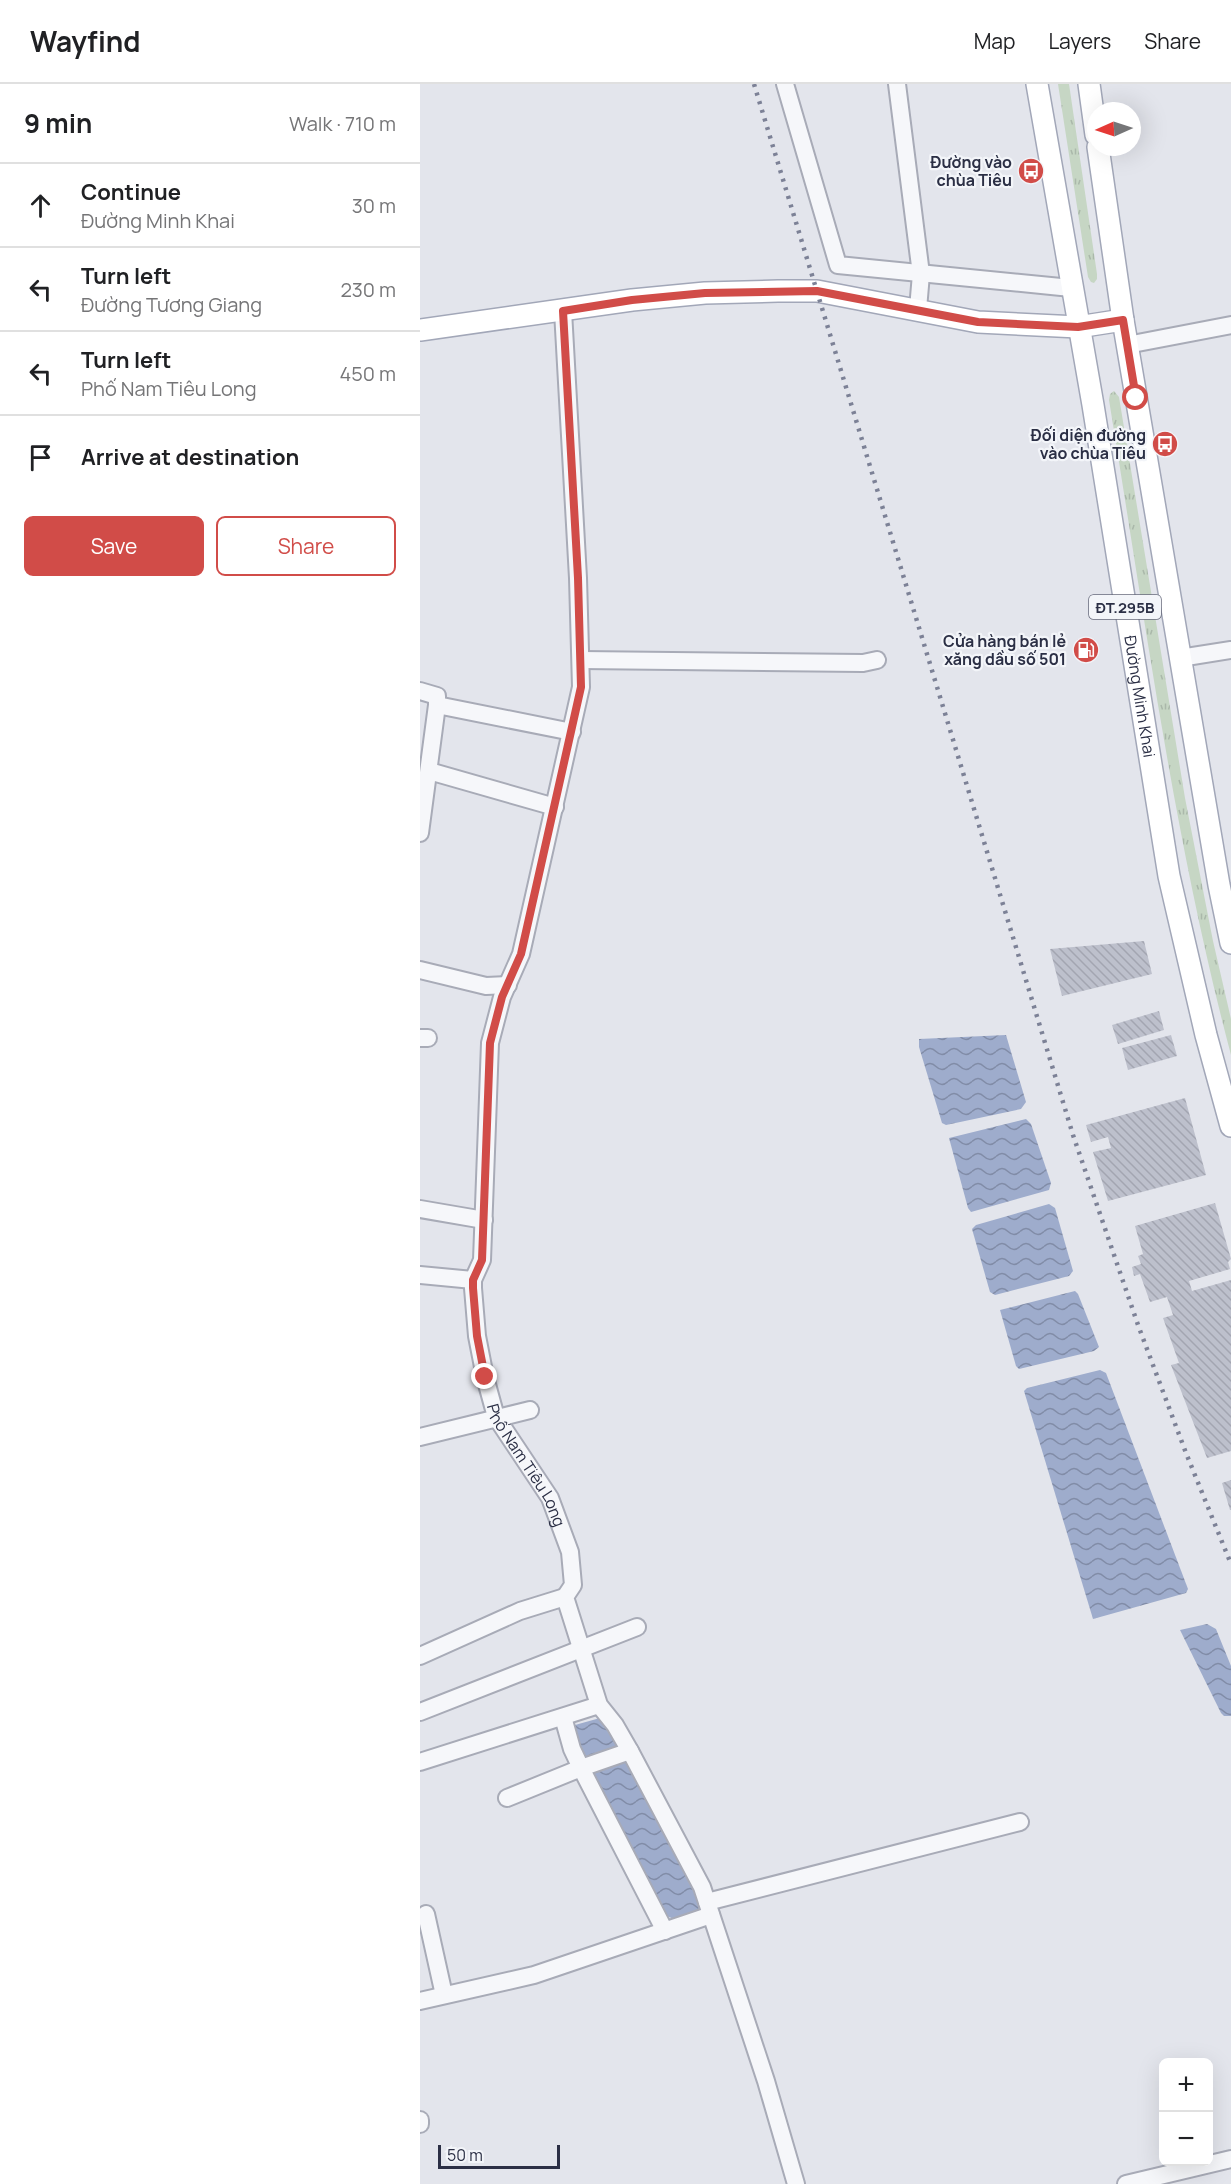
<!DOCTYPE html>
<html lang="en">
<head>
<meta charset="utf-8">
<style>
	body { margin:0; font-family:Manrope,sans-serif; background:#f2f2f2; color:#202124 }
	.controls { position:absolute; right:18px; bottom:18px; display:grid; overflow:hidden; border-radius:9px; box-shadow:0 6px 24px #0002 }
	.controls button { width:54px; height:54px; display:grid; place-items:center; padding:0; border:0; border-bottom:2px solid #e0e0e0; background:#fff; color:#202124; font:30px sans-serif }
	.compass { position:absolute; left:667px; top:18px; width:54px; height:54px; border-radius:50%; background:#fff; box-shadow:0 6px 24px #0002; rotate:267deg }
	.scale { position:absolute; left:18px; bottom:15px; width:122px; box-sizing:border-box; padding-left:6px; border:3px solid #2b2f45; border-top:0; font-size:16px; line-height:21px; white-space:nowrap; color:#2b2f45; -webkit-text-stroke:4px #f3f5f9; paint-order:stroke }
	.stop { position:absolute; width:18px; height:18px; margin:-14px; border:4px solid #d14c48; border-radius:50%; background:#fff }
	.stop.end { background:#d14c48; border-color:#fff; box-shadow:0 2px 6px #0008 }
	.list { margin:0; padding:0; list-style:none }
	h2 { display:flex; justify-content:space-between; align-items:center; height:78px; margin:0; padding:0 24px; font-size:26px }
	h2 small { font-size:20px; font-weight:400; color:#757577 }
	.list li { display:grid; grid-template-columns:39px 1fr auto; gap:18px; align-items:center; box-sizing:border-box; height:84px; padding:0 24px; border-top:2px solid #e0e0e0 }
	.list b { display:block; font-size:22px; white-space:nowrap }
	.list p { margin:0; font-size:20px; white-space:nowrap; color:#757577 }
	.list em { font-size:20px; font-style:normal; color:#757577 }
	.actions { display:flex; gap:12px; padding:18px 24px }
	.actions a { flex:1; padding:14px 0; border:2px solid #d14c48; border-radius:9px; text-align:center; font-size:21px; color:#d14c48 }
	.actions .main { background:#d14c48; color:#fff }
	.icon { flex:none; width:33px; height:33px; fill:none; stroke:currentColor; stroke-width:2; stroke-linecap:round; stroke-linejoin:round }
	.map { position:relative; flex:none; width:811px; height:2100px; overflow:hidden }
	header { display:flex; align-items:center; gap:36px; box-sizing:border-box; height:84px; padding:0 30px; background:#fff; border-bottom:2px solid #e0e0e0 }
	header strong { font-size:28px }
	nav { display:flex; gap:33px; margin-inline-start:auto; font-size:21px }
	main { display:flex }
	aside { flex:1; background:#fff }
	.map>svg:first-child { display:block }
	.grass { fill:url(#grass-tufts) }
	.water { fill:url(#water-waves) }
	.building { fill:url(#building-back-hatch) }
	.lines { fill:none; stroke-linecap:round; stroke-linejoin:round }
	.minor-casing { stroke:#a8abb7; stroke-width:20 }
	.major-casing { stroke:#a2a7b8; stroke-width:24 }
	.minor { stroke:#f6f7fa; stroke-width:16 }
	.major { stroke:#fff; stroke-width:21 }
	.rail { stroke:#7c8196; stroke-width:4.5; stroke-dasharray:3 6; stroke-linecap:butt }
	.route { stroke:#d14c48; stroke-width:8 }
	.labels { text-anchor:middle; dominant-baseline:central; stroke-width:4.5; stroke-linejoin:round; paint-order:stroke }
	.shield { fill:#f3f5f9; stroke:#676a7b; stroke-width:1.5 }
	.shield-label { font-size:15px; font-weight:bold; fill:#2b2f45 }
	.poi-label { font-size:16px; font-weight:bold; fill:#2b2f45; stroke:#f3f5f9; text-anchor:end }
	.street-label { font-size:16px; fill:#2b2f45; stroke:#f3f5f9 }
</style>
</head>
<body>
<header>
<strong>Wayfind</strong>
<nav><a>Map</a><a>Layers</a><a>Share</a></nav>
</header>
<main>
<aside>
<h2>9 min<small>Walk · 710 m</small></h2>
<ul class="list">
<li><svg class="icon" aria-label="ahead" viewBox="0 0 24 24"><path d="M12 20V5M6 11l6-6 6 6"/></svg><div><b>Continue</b><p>Đường Minh Khai</p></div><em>30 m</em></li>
<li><svg class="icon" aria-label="left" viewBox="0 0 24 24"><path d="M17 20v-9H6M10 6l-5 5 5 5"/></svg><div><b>Turn left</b><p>Đường Tương Giang</p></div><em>230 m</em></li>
<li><svg class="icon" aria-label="left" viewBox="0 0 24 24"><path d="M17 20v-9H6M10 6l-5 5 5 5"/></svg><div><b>Turn left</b><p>Phố Nam Tiêu Long</p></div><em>450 m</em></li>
<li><svg class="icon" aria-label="arrive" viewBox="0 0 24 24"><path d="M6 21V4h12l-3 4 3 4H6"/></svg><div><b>Arrive at destination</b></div></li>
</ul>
<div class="actions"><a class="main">Save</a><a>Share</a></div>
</aside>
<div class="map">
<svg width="811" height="2100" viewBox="0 0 811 2100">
	<defs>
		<pattern id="grass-tufts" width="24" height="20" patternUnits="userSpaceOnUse" patternTransform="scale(1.5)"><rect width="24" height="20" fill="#c6d6c4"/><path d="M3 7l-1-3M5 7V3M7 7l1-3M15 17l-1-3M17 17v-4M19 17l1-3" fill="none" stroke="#aab8aa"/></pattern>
		<pattern id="water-waves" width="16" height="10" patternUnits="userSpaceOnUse" patternTransform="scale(1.5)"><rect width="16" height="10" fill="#9eaccc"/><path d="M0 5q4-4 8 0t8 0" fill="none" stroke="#818ca7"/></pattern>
		<pattern id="building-back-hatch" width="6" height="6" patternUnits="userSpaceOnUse" patternTransform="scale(1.5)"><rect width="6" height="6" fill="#bdc0cc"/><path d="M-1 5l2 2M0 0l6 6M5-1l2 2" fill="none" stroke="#a3a5b1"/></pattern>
	</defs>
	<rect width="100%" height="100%" fill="#e3e5ec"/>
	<g class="grass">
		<path d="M 638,0 L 649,0 L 677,190 L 677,195 L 674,199 L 671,198 L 668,193 Z"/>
		<path d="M 694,307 L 699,313 L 765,714 L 793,857 L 811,935 L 811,971 C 754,756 725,535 689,316 L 690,310 Z"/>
	</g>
	<g class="water">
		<path d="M 586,951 L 606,1018 L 601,1025 L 526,1041 L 522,1039 L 499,963 L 499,955 Z"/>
		<path d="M 606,1035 L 611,1040 L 631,1099 L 629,1106 L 551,1128 L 548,1124 L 529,1054 Z"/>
		<path d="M 629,1120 L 635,1124 L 653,1187 L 649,1192 L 575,1211 L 570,1208 L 552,1145 L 556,1141 Z"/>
		<path d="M 655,1207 L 658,1210 L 679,1263 L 674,1267 L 599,1285 L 596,1282 L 580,1226 Z"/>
		<path d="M 680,1286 L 686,1289 L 768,1505 L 766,1509 L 673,1535 L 604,1307 L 607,1304 Z"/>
		<path d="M 787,1540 L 796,1545 L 811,1582 L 811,1632 L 804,1632 L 801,1629 L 760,1546 Z"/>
		<path d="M 180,1634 L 186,1636 L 272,1801 L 279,1823 L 278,1828 L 254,1835 L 244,1831 L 153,1650 L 155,1641 Z"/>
	</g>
	<g class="building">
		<path d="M 724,857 L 732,890 L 642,912 L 630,865 Z"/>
		<path d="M 739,927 L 744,946 L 698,960 L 692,941 Z"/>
		<path d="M 751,951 L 757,972 L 708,986 L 702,964 Z"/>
		<path d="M 765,1014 L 786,1091 L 688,1117 L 673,1068 L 691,1064 L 688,1053 L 671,1058 L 666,1041 Z"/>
		<path d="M 795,1119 L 811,1175 L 808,1178 L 810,1185 L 769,1197 L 772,1207 L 811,1196 L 811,1367 L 787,1374 L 751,1281 L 759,1279 L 743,1234 L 753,1231 L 747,1213 L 730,1218 L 720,1190 L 714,1192 L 712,1183 L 721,1180 L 718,1172 L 723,1170 L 715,1142 Z"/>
		<path d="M 811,1396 L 811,1426 L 810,1426 L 802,1399 Z"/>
	</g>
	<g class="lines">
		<g class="minor-casing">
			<g id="minor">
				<path d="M 365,0 L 418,181 L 651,204"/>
				<path d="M 477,0 L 501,190 L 498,225"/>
				<path id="s1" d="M 143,227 L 158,494 L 161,603 L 101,870 L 82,913 L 70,959 L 62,1176 L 53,1196 L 53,1204 L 57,1252 L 65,1293 L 76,1333 L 130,1414 L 150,1468 L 153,1501 L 145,1513 L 179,1621 L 195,1641 L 210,1667 L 282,1803 L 346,1997 L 376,2100"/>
				<path d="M 707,261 L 811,241"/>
				<path d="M 760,574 L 811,566"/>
				<path d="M 161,576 L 443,579 L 457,576"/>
				<path d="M 0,607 L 17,612 L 17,621 L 0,749"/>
				<path d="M 17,621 L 152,648"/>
				<path d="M 9,687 L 135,723"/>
				<path d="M 0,886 L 66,902 L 88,901"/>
				<path d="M 0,954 L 8,954"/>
				<path d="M 0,1125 L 64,1136"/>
				<path d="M 0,1191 L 53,1196"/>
				<path d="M 0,1353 L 110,1326"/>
				<path d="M 0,1572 L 100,1527 L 145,1513"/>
				<path d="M 0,1628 L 217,1543"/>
				<path d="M 143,1633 L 152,1665 L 161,1684 L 245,1847"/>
				<path d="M 0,1678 L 179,1621"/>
				<path d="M 87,1714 L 161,1684 L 210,1667"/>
				<path d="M 287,1818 L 600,1738"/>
				<path d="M 6,1830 L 24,1911"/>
				<path d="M 0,1917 L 114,1891 L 291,1831"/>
				<path d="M 0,2036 L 0,2040"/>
				<path d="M 706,2100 L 811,2075"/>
			</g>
		</g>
		<g class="major-casing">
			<g id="major">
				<path id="s2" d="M 617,0 L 673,321 L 749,792 L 786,951 L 811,1042"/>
				<path d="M 669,0 L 676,51"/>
				<path d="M 678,63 L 703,236 L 799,801 L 811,859"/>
				<path d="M 0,246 L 212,216 L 285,209 L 358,207 L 397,207 L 558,238 L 658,243 L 703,236"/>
			</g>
		</g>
		<use href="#minor" class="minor"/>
		<use href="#major" class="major"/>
		<path class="rail" d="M 334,0 L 653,1051 L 718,1241 L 766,1369 L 811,1480"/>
	</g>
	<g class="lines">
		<path class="route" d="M 65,1293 L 57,1252 L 53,1204 L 53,1196 L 62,1176 L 70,959 L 82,913 L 101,870 L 161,603 L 158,494 L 143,227 L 212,216 L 285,209 L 397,207 L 558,238 L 658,243 L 703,236 L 716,314"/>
	</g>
	<defs>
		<g id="bus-disc" transform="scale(1.35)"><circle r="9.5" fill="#d14c48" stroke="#f3f5f9"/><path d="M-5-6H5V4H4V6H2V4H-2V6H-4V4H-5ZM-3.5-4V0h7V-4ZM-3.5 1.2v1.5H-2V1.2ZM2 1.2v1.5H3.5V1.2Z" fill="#fff"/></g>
		<g id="fuel-disc" transform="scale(1.35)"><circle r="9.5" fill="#d14c48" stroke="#f3f5f9"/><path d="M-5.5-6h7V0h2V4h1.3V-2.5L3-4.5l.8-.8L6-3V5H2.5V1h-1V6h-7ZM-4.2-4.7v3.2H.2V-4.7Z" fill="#fff"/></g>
	</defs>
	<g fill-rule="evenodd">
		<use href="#bus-disc" x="611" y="87"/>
		<use href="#bus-disc" x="745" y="360"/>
		<use href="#fuel-disc" x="666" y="566"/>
	</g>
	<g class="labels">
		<rect class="shield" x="669" y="511" width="72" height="24" rx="4.5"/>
		<g class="shield-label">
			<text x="705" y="523">ĐT.295B</text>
		</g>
		<g class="poi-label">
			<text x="592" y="78">Đường vào<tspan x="592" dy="18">chùa Tiêu</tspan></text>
			<text x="726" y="351">Đối diện đường<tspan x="726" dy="18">vào chùa Tiêu</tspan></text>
			<text x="646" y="557">Cửa hàng bán lẻ<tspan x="646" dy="18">xăng dầu số 501</tspan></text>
		</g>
		<g class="street-label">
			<text stroke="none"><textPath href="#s2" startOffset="621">Đường Minh Khai</textPath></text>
			<text stroke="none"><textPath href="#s1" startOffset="1180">Phố Nam Tiêu Long</textPath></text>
		</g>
	</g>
</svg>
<div class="controls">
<button>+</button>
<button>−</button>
</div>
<svg class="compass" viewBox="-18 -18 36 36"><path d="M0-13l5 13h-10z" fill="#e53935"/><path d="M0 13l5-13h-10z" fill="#757577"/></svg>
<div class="scale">50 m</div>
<div class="stop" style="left:716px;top:314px"></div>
<div class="stop end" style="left:65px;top:1293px"></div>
</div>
</main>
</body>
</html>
